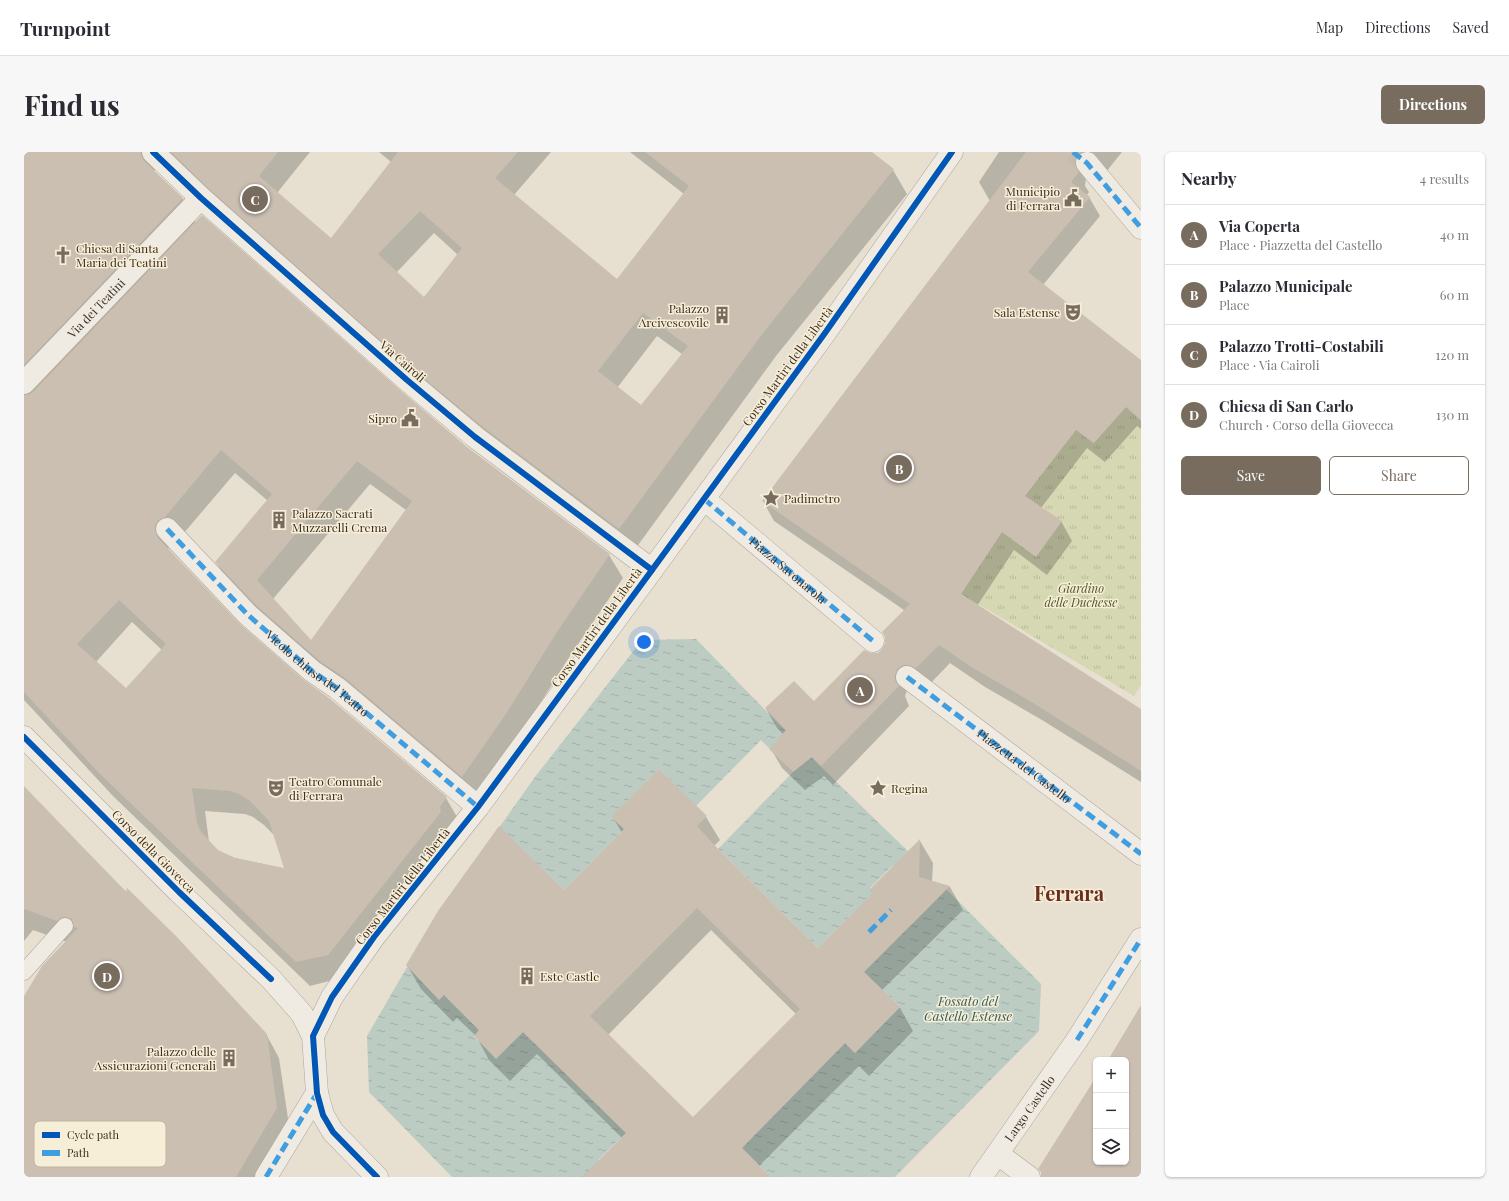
<!DOCTYPE html>
<html lang="en">
<head>
<meta charset="utf-8">
<style>
	body { margin:0; font-family:"Playfair Display",serif; background:#f7f7f7; color:#2b2b33 }
	.controls { position:absolute; right:12px; bottom:12px; display:grid; overflow:hidden; border-radius:6px; box-shadow:0 1px 3px #0004 }
	.controls button { width:36px; height:36px; display:grid; place-items:center; padding:0; border:0; border-bottom:1px solid #e1e1e2; background:#fff; color:#2b2b33; font:20px sans-serif }
	.you { position:absolute; left:620px; top:490px; width:14px; height:14px; margin:-10px; border:3px solid #fff; border-radius:50%; background:#1a73e8; box-shadow:0 0 0 6px #1a73e833 }
	.badge { display:grid; place-items:center; width:26px; height:26px; border-radius:50%; background:#786c5e; color:#fff; font-size:13px; font-weight:700 }
	.pin { position:absolute; translate:-50% -50%; border:2px solid #fff; box-shadow:0 1px 4px #0006 }
	.list { margin:0; padding:0; list-style:none }
	h2 { display:flex; justify-content:space-between; align-items:center; height:52px; margin:0; padding:0 16px; font-size:17px }
	h2 small { font-size:13px; font-weight:400; color:#7c7c81 }
	.list li { display:grid; grid-template-columns:26px 1fr auto; gap:12px; align-items:center; box-sizing:border-box; height:60px; padding:0 16px; border-top:1px solid #e1e1e2 }
	.list b { display:block; font-size:15px; white-space:nowrap }
	.list p { margin:0; font-size:13px; white-space:nowrap; color:#7c7c81 }
	.list em { font-size:13px; font-style:normal; color:#7c7c81 }
	.actions { display:flex; gap:8px; padding:12px 16px }
	.actions a { flex:1; padding:9px 0; border:1px solid #786c5e; border-radius:6px; text-align:center; font-size:14px; color:#786c5e }
	.actions .main { background:#786c5e; color:#fff }
	.icon { flex:none; width:22px; height:22px; fill:none; stroke:currentColor; stroke-width:2; stroke-linecap:round; stroke-linejoin:round }
	.map { position:relative; flex:none; width:1117px; height:1025px; overflow:hidden; border-radius:6px }
	header { display:flex; align-items:center; gap:24px; box-sizing:border-box; height:56px; padding:0 20px; background:#fff; border-bottom:1px solid #e1e1e2 }
	header strong { font-size:19px }
	nav { display:flex; gap:22px; margin-inline-start:auto; font-size:14px }
	.intro { display:flex; align-items:center; justify-content:space-between; box-sizing:border-box; height:96px; padding:0 24px }
	h1 { margin:0; font-size:28px }
	.button { padding:10px 18px; border-radius:6px; background:#786c5e; color:#fff; font-size:14px; font-weight:700 }
	main { display:flex; gap:24px; padding:0 24px }
	aside { flex:1; background:#fff; border-radius:6px; box-shadow:0 1px 3px #0004 }
	.map>svg:first-child { display:block }
	.grass { fill:url(#grass-tufts) }
	.water { fill:url(#water-ripples) }
	.shadow { fill:#0003; fill-rule:evenodd }
	.building { fill:#cbbfb2; fill-rule:evenodd }
	.lines { fill:none; stroke-linecap:round; stroke-linejoin:round }
	.pedestrian-tunnel { stroke:#c5bcae; stroke-width:22; stroke-dasharray:22 11; stroke-linecap:butt }
	.service-casing { stroke:#ada599; stroke-width:17 }
	.pedestrian-casing { stroke:#ada599; stroke-width:23 }
	.minor-casing { stroke:#ada599; stroke-width:23 }
	.tertiary-casing { stroke:#ada599; stroke-width:23 }
	.service { stroke:#efebe3; stroke-width:16 }
	.pedestrian { stroke:#efebe3; stroke-width:22 }
	.minor { stroke:#efebe3; stroke-width:22 }
	.tertiary { stroke:#efebe3; stroke-width:22 }
	.quiet { stroke:#3f9de0; stroke-width:5; stroke-dasharray:10 5; stroke-linecap:butt }
	.cycleway-casing { stroke:#f7eed8; stroke-width:8 }
	.cycleway { stroke:#0057b8; stroke-width:6 }
	.labels { text-anchor:middle; dominant-baseline:central; stroke-width:3; stroke-linejoin:round; paint-order:stroke }
	.poi-label { font-size:12px; fill:#3d2e20; stroke:#f7eed8; text-anchor:start }
	.street-label { font-size:12px; fill:#3d2e20; stroke:#f7eed8 }
	.park-label { font-size:12px; font-style:italic; fill:#4d5a26; stroke:#f7eed8 }
	.water-label { font-size:13px; font-style:italic; fill:#2f5d5a; stroke:#f7eed8 }
	.town-label { font-size:20px; font-weight:bold; fill:#6b2e1e; stroke:#f7eed8 }
	.key { fill:#f7eed8; stroke:#bfb4a1; stroke-width:1 }
	.key-label { font-size:11px; fill:#3d2e20 }
</style>
</head>
<body>
<header>
<strong>Turnpoint</strong>
<nav><a>Map</a><a>Directions</a><a>Saved</a></nav>
</header>
<div class="intro"><h1>Find us</h1><a class="button">Directions</a></div>
<main>
<div class="map">
<svg width="1117" height="1025" viewBox="0 0 1117 1025">
	<defs>
		<pattern id="grass-tufts" width="24" height="20" patternUnits="userSpaceOnUse"><rect width="24" height="20" fill="#d6d7b3"/><path d="M3 7l-1-3M5 7V3M7 7l1-3M15 17l-1-3M17 17v-4M19 17l1-3" fill="none" stroke="#b9b99a"/></pattern>
		<pattern id="water-ripples" width="26" height="14" patternUnits="userSpaceOnUse"><rect width="26" height="14" fill="#bcccc2"/><path d="M2 4q2-2 4 0t4 0M15 11q2-2 4 0t4 0" fill="none" stroke="#a2b0a6"/></pattern>
	</defs>
	<rect width="100%" height="100%" fill="#e7e0d1"/>
	<path class="grass" d="M 1102,255 L 1117,269 L 1117,533 L 1110,544 L 937,442 L 978,380 L 1037,369 L 979,328 L 1036,265 L 1069,291 Z"/>
	<path class="water" d="M 672,487 L 787,605 L 892,707 L 882,728 L 868,714 L 846,736 L 885,775 L 907,753 L 897,743 L 920,735 L 1017,832 L 1015,879 L 871,1025 L 744,1025 L 745,1023 L 718,996 L 821,891 L 831,901 L 876,855 L 840,820 L 827,763 L 794,796 L 694,697 L 769,620 L 737,588 L 672,654 L 635,617 L 588,665 L 600,677 L 540,738 L 494,693 L 420,843 L 455,878 L 450,885 L 472,906 L 499,880 L 602,981 L 574,1008 L 591,1025 L 428,1025 L 345,940 L 343,884 L 415,760 L 511,625 L 618,488 Z"/>
	<g class="shadow">
		<path d="M 0,0 L 286,0 L 253,41 L 307,88 L 367,10 L 355,0 L 527,0 L 490,43 L 593,129 L 660,42 L 606,0 L 846,0 L 869,18 L 883,42 L 752,204 L 609,400 L 133,15 L 130,20 L 159,47 L 172,71 L 442,295 L 585,403 L 599,426 L 546,504 L 495,585 L 451,648 L 206,434 L 192,410 L 244,349 L 211,321 L 154,388 L 147,392 L 144,397 L 215,473 L 279,529 L 305,547 L 422,646 L 436,670 L 317,826 L 286,834 L 89,644 L 0,548 ZM 410,81 L 434,103 L 400,147 L 372,121 ZM 633,184 L 658,202 L 618,254 L 593,236 ZM 346,332 L 382,358 L 287,489 L 249,447 ZM 108,470 L 138,498 L 102,537 L 72,510 ZM 181,659 L 221,662 L 229,665 L 240,673 L 250,683 L 262,717 L 211,706 L 193,699 L 185,690 Z"/>
		<path d="M 975,0 L 1098,0 L 1082,20 L 1062,26 L 1061,34 L 1065,40 L 1063,43 L 1065,45 L 1076,64 L 1019,133 L 1117,210 L 1117,277 L 1113,274 L 1081,310 L 1063,296 L 1017,356 L 1037,369 L 1048,389 L 1023,423 L 990,398 L 953,454 L 1117,558 L 1117,630 L 1018,568 L 961,535 L 926,511 L 903,535 L 884,536 L 881,544 L 885,554 L 809,633 L 800,624 L 781,638 L 758,616 L 747,597 L 759,582 L 753,576 L 742,557 L 790,551 L 847,502 L 854,502 L 859,498 L 880,458 L 750,369 L 739,349 L 966,49 L 955,30 Z"/>
		<path d="M 635,618 L 682,665 L 696,688 L 690,694 L 794,798 L 850,741 L 847,737 L 896,689 L 909,711 L 908,730 L 926,735 L 939,758 L 858,838 L 876,856 L 889,879 L 845,924 L 835,914 L 735,1014 L 746,1025 L 558,1025 L 598,986 L 513,902 L 486,929 L 465,908 L 452,884 L 433,866 L 429,870 L 397,837 L 383,813 L 540,739 L 598,681 L 589,665 ZM 687,778 L 772,862 L 669,966 L 584,883 Z"/>
		<path d="M 0,636 L 242,882 L 255,906 L 266,980 L 239,1025 L 0,1025 L 0,846 L 43,790 L 9,778 L 0,789 Z"/>
	</g>
	<g class="building">
		<path d="M 0,0 L 117,0 L 117,4 L 120,9 L 159,46 L 0,213 Z"/>
		<path d="M 147,0 L 254,0 L 235,24 L 307,86 L 374,0 L 494,0 L 471,26 L 593,127 L 665,34 L 621,0 L 848,0 L 870,17 L 739,181 L 595,377 L 459,275 L 391,219 L 185,37 ZM 396,59 L 438,96 L 400,145 L 354,102 ZM 619,161 L 664,194 L 617,253 L 574,219 Z"/>
		<path d="M 1002,0 L 1058,0 L 1055,2 L 1051,7 L 1051,13 L 1055,20 L 1047,30 L 1066,45 L 1004,120 L 1117,208 L 1117,268 L 1102,255 L 1070,291 L 1052,278 L 1001,344 L 1038,369 L 1012,405 L 978,380 L 937,442 L 1117,557 L 1117,619 L 1006,549 L 949,516 L 915,493 L 892,516 L 884,513 L 879,513 L 873,517 L 871,524 L 871,529 L 875,534 L 797,614 L 788,605 L 769,620 L 745,597 L 762,578 L 741,556 L 770,529 L 790,549 L 840,498 L 847,501 L 854,501 L 858,497 L 861,491 L 861,485 L 858,480 L 886,452 L 738,349 Z"/>
		<path d="M 178,63 L 375,237 L 443,295 L 586,402 L 533,480 L 482,562 L 438,625 L 321,526 L 296,509 L 233,454 L 191,410 L 248,342 L 197,298 L 141,365 L 134,368 L 131,373 L 131,379 L 134,386 L 216,472 L 280,528 L 305,546 L 423,645 L 416,655 L 417,660 L 304,803 L 272,810 L 74,620 L 0,540 L 0,243 L 4,243 L 9,240 ZM 333,309 L 388,349 L 287,488 L 233,428 ZM 95,448 L 142,492 L 102,536 L 53,492 ZM 168,636 L 206,639 L 215,642 L 226,649 L 245,669 L 260,716 L 211,706 L 194,698 L 177,680 L 173,671 Z"/>
		<path d="M 635,617 L 683,664 L 673,674 L 694,697 L 794,796 L 850,740 L 846,737 L 896,687 L 895,725 L 926,734 L 840,820 L 876,855 L 831,901 L 821,891 L 718,996 L 747,1025 L 558,1025 L 602,981 L 499,880 L 472,907 L 450,884 L 455,878 L 420,843 L 415,848 L 382,813 L 414,759 L 475,674 L 540,738 L 600,677 L 587,665 ZM 673,756 L 776,857 L 669,965 L 566,864 Z"/>
		<path d="M 0,634 L 102,740 L 103,736 L 152,784 L 243,882 L 253,956 L 212,1025 L 0,1025 L 0,844 L 18,814 L 54,776 L 50,775 L 48,767 L 43,765 L 38,765 L 33,769 L 0,757 Z"/>
		<path d="M 1117,853 L 1117,1025 L 1017,1025 L 1017,1020 L 1014,1017 L 1072,925 L 1072,1010 L 1102,1010 L 1102,908 L 1084,908 Z"/>
	</g>
	<g class="lines">
		<path class="pedestrian-tunnel" d="M 1049,0 L 1063,11"/>
		<g class="service-casing">
			<path id="service" d="M 0,820 L 41,774"/>
		</g>
		<g class="pedestrian-casing">
			<g id="pedestrian">
				<path d="M 1063,11 L 1117,76"/>
				<path d="M 680,347 L 849,489"/>
				<path id="s1" d="M 143,377 L 224,463 L 288,519 L 313,536 L 454,655"/>
				<path d="M 883,525 L 1117,702"/>
				<path d="M 1053,888 L 1117,787"/>
				<path d="M 242,1025 L 293,941"/>
			</g>
		</g>
		<g class="minor-casing">
			<g id="minor">
				<path d="M 129,0 L 177,46 L 383,228 L 451,285 L 628,418"/>
				<path id="s2" d="M 0,231 L 177,46"/>
				<path d="M 289,884 L 308,845 L 326,819 L 350,785 L 454,655 L 628,418 L 801,181 L 928,0"/>
				<path d="M 974,1002 L 1005,1025"/>
				<path id="s3" d="M 957,1025 L 1053,888"/>
			</g>
		</g>
		<g class="tertiary-casing">
			<path id="tertiary" d="M 0,585 L 155,740 L 247,827 L 278,862 L 289,884 L 293,941 L 299,963 L 309,980 L 353,1025"/>
		</g>
		<use href="#service" class="service"/>
		<use href="#pedestrian" class="pedestrian"/>
		<use href="#minor" class="minor"/>
		<use href="#tertiary" class="tertiary"/>
		<g class="quiet">
			<path d="M 1049,0 L 1063,11 L 1117,76"/>
			<path id="s4" d="M 680,347 L 849,489"/>
			<path d="M 143,377 L 224,463 L 288,519 L 313,536 L 454,655"/>
			<path id="s5" d="M 883,525 L 1117,702"/>
			<path d="M 845,780 L 867,758"/>
			<path d="M 1053,888 L 1117,787"/>
			<path d="M 242,1025 L 293,941"/>
		</g>
		<g class="cycleway-casing">
			<g id="cycleway">
				<path d="M 129,0 L 177,46 L 383,228 L 451,285 L 628,418"/>
				<path d="M 0,585 L 155,740 L 247,827"/>
				<path d="M 353,1025 L 309,980 L 299,963 L 293,941 L 289,884 L 308,845 L 350,785 L 454,655 L 628,418 L 801,181 L 928,0"/>
			</g>
		</g>
		<use href="#cycleway" class="cycleway"/>
	</g>
	<defs>
		<g id="civic-bare" transform="scale(1.38)"><path d="M-.6-6.5H3V-4.5H.6V-3L4-1V1h2V6H-6V1h2V-1L-.6-3ZM-1.2 2.5V6h2.4V2.5Z" fill="#786c5e" stroke="#f7eed8" stroke-width="2.5" paint-order="stroke"/></g>
		<g id="church-bare" transform="scale(1.38)"><path d="M-1.2-6h2.4v3.5h3.3v2.4h-3.3V6h-2.4V-.1h-3.3v-2.4h3.3Z" fill="#786c5e" stroke="#f7eed8" stroke-width="2.5" paint-order="stroke"/></g>
		<g id="theatre-bare" transform="scale(1.38)"><path d="M-5-5.5Q0-4 5-5.5V0Q5 5 0 6Q-5 5-5 0ZM-3.3-2.5H-1v1.5H-3.3ZM1-2.5H3.3v1.5H1ZM-2.8 1Q0 5.5 2.8 1Z" fill="#786c5e" stroke="#f7eed8" stroke-width="2.5" paint-order="stroke"/></g>
		<g id="building-bare" transform="scale(1.38)"><path d="M-4-6H4V6H1V3H-1V6H-4ZM-2.5-4.3h1.7v1.8h-1.7ZM.8-4.3h1.7v1.8H.8ZM-2.5-1h1.7V.8h-1.7ZM.8-1h1.7V.8H.8Z" fill="#786c5e" stroke="#f7eed8" stroke-width="2.5" paint-order="stroke"/></g>
		<g id="sight-bare" transform="scale(1.38)"><path d="M0-6L1.8-2.2L6-1.7L2.9 1.2L3.7 5.4L0 3.3L-3.7 5.4L-2.9 1.2L-6-1.7L-1.8-2.2Z" fill="#786c5e" stroke="#f7eed8" stroke-width="2.5" paint-order="stroke"/></g>
	</defs>
	<g fill-rule="evenodd">
		<use href="#civic-bare" x="1049" y="46"/>
		<use href="#church-bare" x="39" y="103"/>
		<use href="#theatre-bare" x="1049" y="160"/>
		<use href="#building-bare" x="698" y="163"/>
		<use href="#civic-bare" x="386" y="266"/>
		<use href="#sight-bare" x="747" y="346"/>
		<use href="#building-bare" x="255" y="368"/>
		<use href="#theatre-bare" x="252" y="636"/>
		<use href="#sight-bare" x="854" y="636"/>
		<use href="#building-bare" x="503" y="824"/>
		<use href="#building-bare" x="205" y="906"/>
	</g>
	<g class="labels">
		<g class="poi-label">
			<text x="1036" y="39" text-anchor="end">Municipio<tspan x="1036" dy="14">di Ferrara</tspan></text>
			<text x="52" y="96">Chiesa di Santa<tspan x="52" dy="14">Maria dei Teatini</tspan></text>
			<text x="685" y="156" text-anchor="end">Palazzo<tspan x="685" dy="14">Arcivescovile</tspan></text>
			<text x="1036" y="160" text-anchor="end">Sala Estense</text>
			<text x="373" y="266" text-anchor="end">Sipro</text>
			<text x="760" y="346">Padimetro</text>
			<text x="268" y="361">Palazzo Sacrati<tspan x="268" dy="14">Muzzarelli Crema</tspan></text>
			<text x="265" y="629">Teatro Comunale<tspan x="265" dy="14">di Ferrara</tspan></text>
			<text x="867" y="636">Regina</text>
			<text x="516" y="824">Este Castle</text>
			<text x="192" y="899" text-anchor="end">Palazzo delle<tspan x="192" dy="14">Assicurazioni Generali</tspan></text>
		</g>
		<g class="street-label">
			<text stroke="none"><textPath href="#s2" startOffset="104">Via dei Teatini</textPath></text>
			<text transform="translate(379 209) rotate(41)">Via Cairoli</text>
			<text transform="translate(763 214) rotate(-54)">Corso Martiri della Libertà</text>
			<text stroke="none"><textPath href="#s4" startOffset="110">Piazza Savonarola</textPath></text>
			<text transform="translate(572 475) rotate(-54)">Corso Martiri della Libertà</text>
			<text stroke="none"><textPath href="#s1" startOffset="209">Vicolo chiuso del Teatro</textPath></text>
			<text stroke="none"><textPath href="#s5" startOffset="147">Piazzetta del Castello</textPath></text>
			<text transform="translate(130 699) rotate(45)">Corso della Giovecca</text>
			<text transform="translate(378 734) rotate(-52)">Corso Martiri della Libertà</text>
			<text stroke="none"><textPath href="#s3" startOffset="84">Largo Castello</textPath></text>
		</g>
		<g class="park-label">
			<text x="1057" y="436">Giardino<tspan x="1057" dy="14">delle Duchesse</tspan></text>
		</g>
		<g class="water-label">
			<text x="944" y="848">Fossato del<tspan x="944" dy="15">Castello Estense</tspan></text>
		</g>
		<g class="town-label">
			<text x="1045" y="740">Ferrara</text>
		</g>
	</g>
	<rect x="10" y="969" width="132" height="46" rx="6" class="key"/>
	<rect x="18" y="980" width="18" height="6" fill="#0057b8"/>
	<rect x="18" y="998" width="18" height="6" fill="#3f9de0"/>
	<g class="key-label">
		<text x="43" y="987">Cycle path</text>
		<text x="43" y="1005">Path</text>
	</g>
</svg>
<div class="controls">
<button>+</button>
<button>−</button>
<button><svg class="icon" aria-label="layers" viewBox="0 0 24 24"><path d="M12 4l9 5-9 5-9-5zM3 14l9 5 9-5"/></svg></button>
</div>
<div class="you"></div>
<div class="pin badge" style="left:836px;top:538px">A</div>
<div class="pin badge" style="left:875px;top:316px">B</div>
<div class="pin badge" style="left:231px;top:47px">C</div>
<div class="pin badge" style="left:83px;top:824px">D</div>
</div>
<aside>
<h2>Nearby<small>4 results</small></h2>
<ul class="list">
<li><span class="badge">A</span><div><b>Via Coperta</b><p>Place · Piazzetta del Castello</p></div><em>40 m</em></li>
<li><span class="badge">B</span><div><b>Palazzo Municipale</b><p>Place</p></div><em>60 m</em></li>
<li><span class="badge">C</span><div><b>Palazzo Trotti-Costabili</b><p>Place · Via Cairoli</p></div><em>120 m</em></li>
<li><span class="badge">D</span><div><b>Chiesa di San Carlo</b><p>Church · Corso della Giovecca</p></div><em>130 m</em></li>
</ul>
<div class="actions"><a class="main">Save</a><a>Share</a></div>
</aside>
</main>
</body>
</html>
